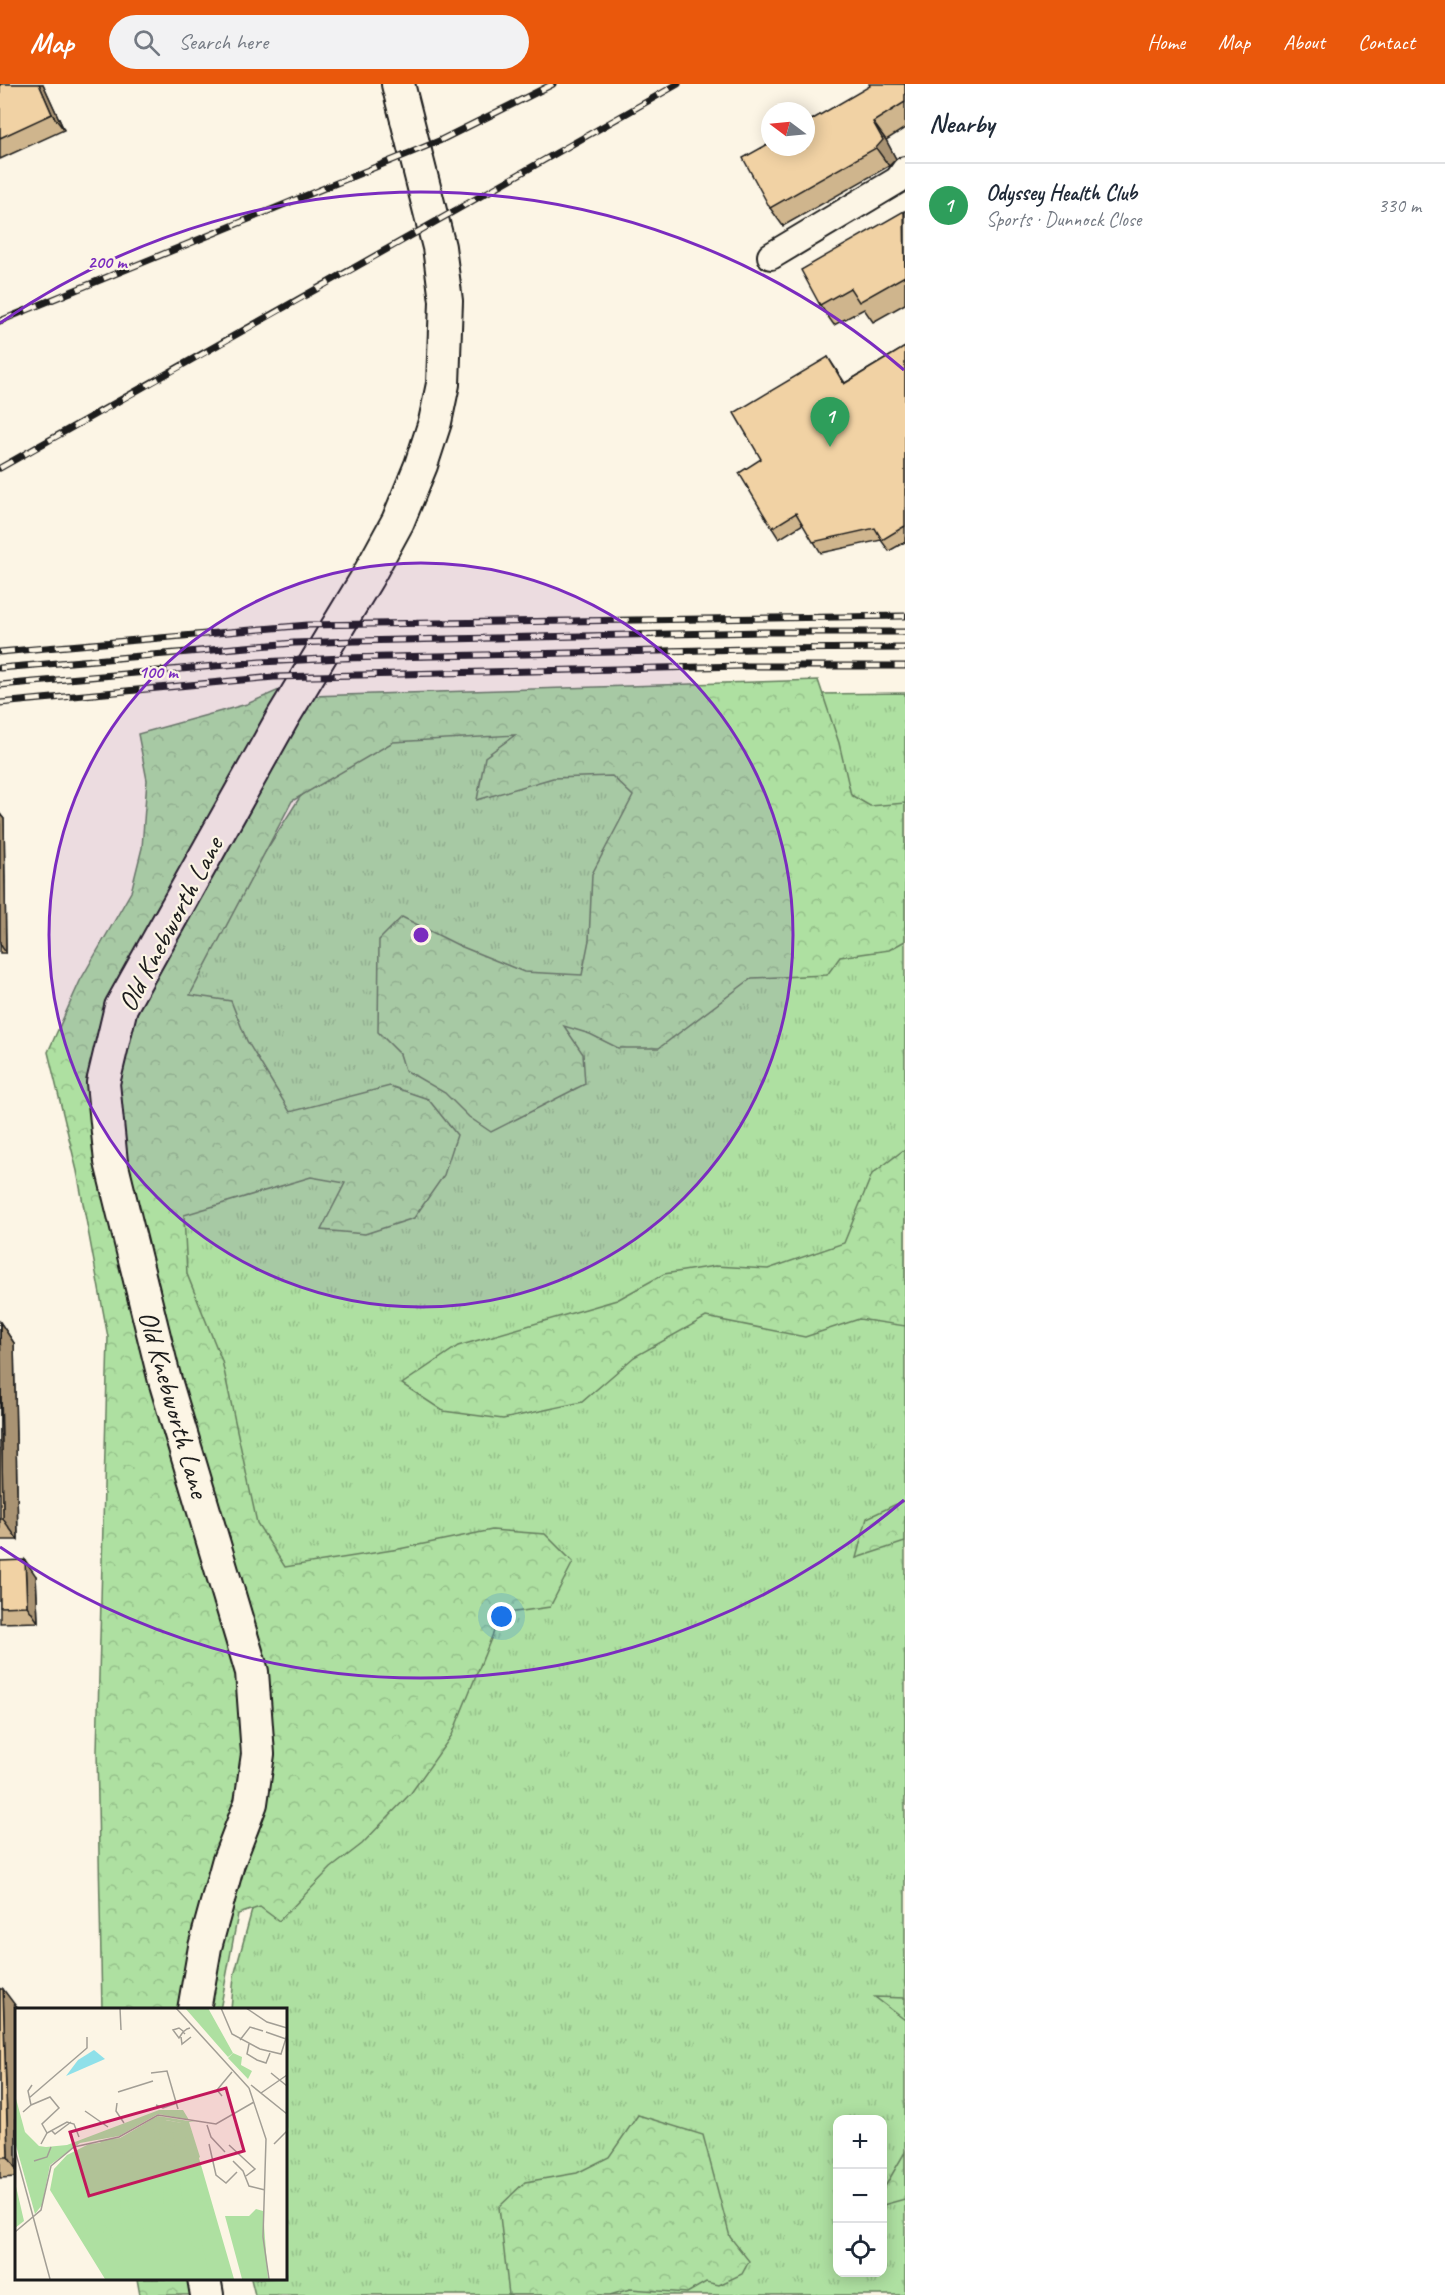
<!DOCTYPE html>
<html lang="en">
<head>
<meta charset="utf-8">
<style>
	body { margin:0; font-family:Caveat,sans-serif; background:#f2f2f3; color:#1f2937 }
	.controls { position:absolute; right:18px; bottom:18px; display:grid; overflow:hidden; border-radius:12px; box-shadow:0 3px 15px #0003 }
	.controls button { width:54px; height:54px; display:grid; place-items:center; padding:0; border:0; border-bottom:2px solid #e0e1e3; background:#fff; color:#1f2937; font:30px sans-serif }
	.compass { position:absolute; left:761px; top:18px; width:54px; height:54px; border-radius:50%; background:#fff; box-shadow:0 3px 15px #0003; rotate:286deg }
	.you { position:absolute; left:502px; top:1533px; width:21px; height:21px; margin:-15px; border:4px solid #fff; border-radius:50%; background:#1a73e8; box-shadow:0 0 0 9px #1a73e833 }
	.badge { display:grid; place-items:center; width:39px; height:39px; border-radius:50%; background:#ea580c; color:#fff; font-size:20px; font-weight:700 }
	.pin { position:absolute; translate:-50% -50px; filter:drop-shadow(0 2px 3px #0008) }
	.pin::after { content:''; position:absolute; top:32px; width:21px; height:18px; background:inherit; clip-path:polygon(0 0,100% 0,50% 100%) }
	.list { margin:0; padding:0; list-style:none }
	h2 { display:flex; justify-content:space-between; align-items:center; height:78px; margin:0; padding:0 24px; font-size:26px }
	h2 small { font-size:20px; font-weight:400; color:#747a83 }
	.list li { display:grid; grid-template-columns:39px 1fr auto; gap:18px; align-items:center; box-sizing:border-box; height:84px; padding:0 24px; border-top:2px solid #e0e1e3 }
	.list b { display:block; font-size:22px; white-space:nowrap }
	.list p { margin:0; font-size:20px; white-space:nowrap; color:#747a83 }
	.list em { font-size:20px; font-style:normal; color:#747a83 }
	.icon { flex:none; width:33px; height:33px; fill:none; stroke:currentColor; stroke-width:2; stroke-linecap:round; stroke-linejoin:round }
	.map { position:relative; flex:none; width:905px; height:2211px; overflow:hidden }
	header { display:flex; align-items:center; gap:36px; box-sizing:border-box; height:84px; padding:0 30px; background:#ea580c; color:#fff }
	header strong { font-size:28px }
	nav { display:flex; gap:33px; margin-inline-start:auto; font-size:21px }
	.search { width:420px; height:54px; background:#f2f2f3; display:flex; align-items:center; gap:15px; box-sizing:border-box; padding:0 21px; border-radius:33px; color:#747a83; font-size:22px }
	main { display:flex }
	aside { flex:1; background:#fff }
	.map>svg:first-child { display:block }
	.grass { fill:url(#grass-tufts); stroke:#657e5e; stroke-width:1.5; fill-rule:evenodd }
	.forest { fill:url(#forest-crowns); stroke:#657e5e; stroke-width:1.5 }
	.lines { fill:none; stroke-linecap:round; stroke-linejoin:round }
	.minor-casing { stroke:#1c1c1c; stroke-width:30 }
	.tertiary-casing { stroke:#1c1c1c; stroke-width:36 }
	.minor { stroke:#fcf5e5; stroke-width:26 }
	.tertiary { stroke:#fcf5e5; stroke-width:32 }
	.rail-casing { stroke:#1c1c1c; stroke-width:7 }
	.rail { stroke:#fcf5e5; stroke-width:4.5; stroke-dasharray:14; stroke-linecap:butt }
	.wall { fill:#cfb58d; stroke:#1c1c1c; stroke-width:1.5 }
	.shaded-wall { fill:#a99373; stroke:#1c1c1c; stroke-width:1.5 }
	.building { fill:#f1d2a4; stroke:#1c1c1c; stroke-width:1.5 }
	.ring { fill:none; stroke:#7b2cbf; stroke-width:3 }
	.labels { text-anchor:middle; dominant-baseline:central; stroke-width:4.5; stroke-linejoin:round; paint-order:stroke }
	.street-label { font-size:28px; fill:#1c1c1c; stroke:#fcf5e5 }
	.inset-road { fill:none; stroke:#a29e95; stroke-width:1.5 }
	.view { fill:#c2185b; fill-opacity:0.15; stroke:#c2185b; stroke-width:3 }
	.inset-edge { fill:none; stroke:#1c1c1c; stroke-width:3 }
	.centre { fill:#7b2cbf; stroke:#fcf5e5; stroke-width:3 }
	.ring-label { font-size:18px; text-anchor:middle; font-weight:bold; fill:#7b2cbf; stroke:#fcf5e5; stroke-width:4.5; stroke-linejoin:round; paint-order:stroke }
</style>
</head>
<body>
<header>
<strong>Map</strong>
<div class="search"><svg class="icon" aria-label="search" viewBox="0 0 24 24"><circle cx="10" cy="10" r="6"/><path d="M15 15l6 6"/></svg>Search here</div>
<nav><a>Home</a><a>Map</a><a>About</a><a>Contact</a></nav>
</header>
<main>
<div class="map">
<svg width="905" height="2211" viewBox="0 0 905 2211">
	<defs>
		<pattern id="grass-tufts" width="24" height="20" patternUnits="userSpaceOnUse" patternTransform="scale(1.5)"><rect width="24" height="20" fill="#aee0a1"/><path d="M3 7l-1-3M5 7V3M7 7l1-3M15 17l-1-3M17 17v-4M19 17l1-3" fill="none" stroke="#95c08a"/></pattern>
		<pattern id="forest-crowns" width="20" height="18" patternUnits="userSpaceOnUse" patternTransform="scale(1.5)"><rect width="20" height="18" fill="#aee0a1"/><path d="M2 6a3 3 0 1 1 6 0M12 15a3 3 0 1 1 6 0" fill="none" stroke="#95c08a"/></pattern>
	</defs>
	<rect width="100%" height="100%" fill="#fcf5e5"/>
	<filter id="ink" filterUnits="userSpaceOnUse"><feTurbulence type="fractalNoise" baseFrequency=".0167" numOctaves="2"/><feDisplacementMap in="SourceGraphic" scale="12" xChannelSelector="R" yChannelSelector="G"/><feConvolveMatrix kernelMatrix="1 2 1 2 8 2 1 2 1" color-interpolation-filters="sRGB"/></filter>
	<g filter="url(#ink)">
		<path class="grass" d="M 905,609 L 905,2211 L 255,2211 L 251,2195 L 285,2194 L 285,1926 L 231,1926 L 234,1892 L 269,1764 L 153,964 L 211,853 L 300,713 L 364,660 L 482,614 ZM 838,2036 L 882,2036 L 882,2188 L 838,2188 Z"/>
		<g class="forest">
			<path d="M 818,596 L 839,659 L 851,711 L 870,722 L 905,719 L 905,857 L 889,866 L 840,873 L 827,891 L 752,894 L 659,964 L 618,964 L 590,950 L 564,942 L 583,970 L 585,1000 L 491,1048 L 469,1033 L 445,1009 L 405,986 L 400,970 L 378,948 L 379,856 L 402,833 L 460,862 L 524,888 L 582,891 L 589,856 L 592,790 L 633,712 L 612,692 L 553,694 L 477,716 L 485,673 L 515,651 L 393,658 L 292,717 L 190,911 L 231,917 L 247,957 L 290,1028 L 390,1002 L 428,1015 L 457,1051 L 444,1091 L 414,1134 L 365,1150 L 321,1146 L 345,1099 L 311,1093 L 184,1131 L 187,1190 L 222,1277 L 257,1439 L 285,1483 L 399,1465 L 492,1446 L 545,1450 L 573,1478 L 550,1523 L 501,1530 L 452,1651 L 411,1709 L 362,1760 L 331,1784 L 279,1837 L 260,1823 L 238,1830 L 220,1926 L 208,1926 L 211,1896 L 268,1677 L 119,1068 L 114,997 L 132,926 L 311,612 Z"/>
			<path d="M 286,603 L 91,989 L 240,1588 L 246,1656 L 239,1711 L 184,1926 L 102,1926 L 97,1667 L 108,1253 L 77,1087 L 48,968 L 80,897 L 131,808 L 142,764 L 147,696 L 138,650 L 247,620 Z"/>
			<path d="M 905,1065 L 905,1242 L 859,1235 L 805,1253 L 706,1233 L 634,1273 L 582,1318 L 503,1335 L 443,1327 L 402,1300 L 458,1262 L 617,1216 L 664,1190 L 715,1182 L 768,1185 L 844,1159 L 872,1090 Z"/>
			<path d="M 905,1416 L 905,1458 L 856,1474 L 867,1434 Z"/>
			<path d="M 875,1913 L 905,1914 L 905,1936 Z"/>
			<path d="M 638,2031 L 703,2051 L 730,2153 L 749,2177 L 742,2190 L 719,2201 L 706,2198 L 687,2209 L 630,2205 L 610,2211 L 509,2211 L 499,2123 L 525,2098 L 577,2089 L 609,2073 Z"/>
			<path d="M 905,2068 L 905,2115 L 883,2121 L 883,2106 Z"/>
			<path d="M 137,2195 L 192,2195 L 196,2211 L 140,2211 Z"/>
		</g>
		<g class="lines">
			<g class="minor-casing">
				<path id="minor" d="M 771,172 L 898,96 L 905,86"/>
			</g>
			<g class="tertiary-casing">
				<g id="tertiary">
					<path d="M 194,1926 L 205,1863 L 228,1779 L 251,1719 L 258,1670 L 252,1588 L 164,1293 L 111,1078 L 103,999 L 121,923 L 283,633 L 367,494 L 398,437 L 421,381 L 435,338 L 443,300 L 446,217 L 439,163 L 398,0"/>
					<path d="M 204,2194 L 207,2211"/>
				</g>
			</g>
			<use href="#minor" class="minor"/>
			<use href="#tertiary" class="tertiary"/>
			<g class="rail-casing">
				<g id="rail">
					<path d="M 0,237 L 439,57 L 553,0"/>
					<path d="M 0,384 C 227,257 452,128 678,0"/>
					<path d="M 0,568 L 308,541 L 905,532"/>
					<path d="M 0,584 L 294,559 L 356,557 L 764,548 L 905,548"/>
					<path d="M 0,601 L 260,578 L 343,574 L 750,565 L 905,564"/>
					<path d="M 0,619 L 274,593 L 744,582 L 905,582"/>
				</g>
			</g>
			<use href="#rail" class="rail"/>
		</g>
		<g class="wall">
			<path d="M 0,0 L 43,0 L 64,46 L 0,75 Z"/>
			<path d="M 905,0 L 905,44 L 886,56 L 896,75 L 889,82 L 783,142 L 770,124 L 870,2 Z"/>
			<path d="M 905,128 L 905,220 L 873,238 L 864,225 L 834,241 L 820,221 Z"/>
			<path d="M 905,263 L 905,458 L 889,467 L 881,456 L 821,469 L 803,440 L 779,455 L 772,444 L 761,375 L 828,273 L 845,299 Z"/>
			<path d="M 0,730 L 4,735 L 6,869 L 0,869 Z"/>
			<path d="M 0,1238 L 14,1259 L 18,1456 L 0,1456 Z"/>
			<path d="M 0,1477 L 36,1492 L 38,1538 L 0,1539 Z"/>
			<path d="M 0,1905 L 18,1925 L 16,1926 L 16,2093 L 0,2094 Z"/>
		</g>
		<g class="shaded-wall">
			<path d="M 39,0 L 43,0 L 64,46 L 52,30 Z"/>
			<path d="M 873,38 L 886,56 L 896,75 L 889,82 L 876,64 Z"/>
			<path d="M 0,730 L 4,735 L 6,869 L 0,860 Z"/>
			<path d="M 0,1238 L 14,1259 L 18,1456 L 3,1435 Z"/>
			<path d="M 25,1476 L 36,1492 L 38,1538 L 27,1522 Z"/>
			<path d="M 3,1905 L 18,1925 L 16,1926 L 16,2085 L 8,2073 Z"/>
		</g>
		<g class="building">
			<path d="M 0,0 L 39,0 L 52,30 L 0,54 Z"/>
			<path d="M 869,0 L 905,0 L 905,18 L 873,38 L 883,56 L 876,64 L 770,124 L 743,74 L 770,59 L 770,63 L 806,63 L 806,39 L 870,2 Z"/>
			<path d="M 904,127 L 905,192 L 859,218 L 850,204 L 820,221 L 801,186 Z"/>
			<path d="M 905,263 L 905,442 L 882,456 L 875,444 L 813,458 L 796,429 L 772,444 L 739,389 L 761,375 L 734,329 L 828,273 L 844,300 Z"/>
			<path d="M 0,1238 L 3,1435 L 0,1435 Z"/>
			<path d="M 25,1476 L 27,1522 L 0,1523 L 0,1477 Z"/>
			<path d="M 0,1905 L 3,1905 L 8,2073 L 0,2073 Z"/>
		</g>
	</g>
	<circle cx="421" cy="851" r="372" fill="#7b2cbf" fill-opacity=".12"/>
	<g class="ring">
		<circle cx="421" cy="851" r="372"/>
		<path d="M904 1416A743 743 0 0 1 0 1463M0 239A743 743 0 0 1 904 286"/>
	</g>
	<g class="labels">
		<g class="street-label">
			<text transform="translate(170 840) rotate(-62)">Old Knebworth Lane</text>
			<text transform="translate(174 1320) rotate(74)">Old Knebworth Lane</text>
		</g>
	</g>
	<g transform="translate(15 1924)">
		<rect width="272" height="272" fill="#fcf5e5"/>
		<path d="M 218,45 L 227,49 L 226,57 L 237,63 L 233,71 L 213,50 ZM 139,110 L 167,115 L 177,126 L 219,271 L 90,271 L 35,182 L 39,161 L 52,147 L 74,136 L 102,133 ZM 241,201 L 248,203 L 253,271 L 227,271 L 210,208 L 234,208 Z" fill="#aee0a1"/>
		<path d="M 170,0 L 193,0 L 218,45 L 213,49 ZM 0,87 L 10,124 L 24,138 L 31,139 L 52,137 L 144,102 L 168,102 L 174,112 L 143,106 L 104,128 L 65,135 L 35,157 L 27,197 L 20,206 L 0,134 ZM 143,108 L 180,114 L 174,114 L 185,149 L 178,155 L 195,203 L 192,204 L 188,196 L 182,171 L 168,160 L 156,139 L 147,135 L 152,125 L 158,124 L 160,138 L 173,138 L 170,128 L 175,128 L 166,115 L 151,112 L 144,121 L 146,133 L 137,128 L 140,124 L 135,115 L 115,127 L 118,150 L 82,133 L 105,130 ZM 127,134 L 146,162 L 165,176 L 168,194 L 195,224 L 186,231 L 195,271 L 182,271 L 190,262 L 186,242 L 177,237 L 171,211 L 154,181 L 149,179 L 148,197 L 160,217 L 176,263 L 140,204 L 126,199 L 138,185 L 124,169 L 137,178 L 142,168 L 138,154 L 127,142 ZM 60,164 L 68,189 L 82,208 L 79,215 L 71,218 L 74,232 L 69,221 L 74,213 L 52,177 ZM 94,180 L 106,193 L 105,200 L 114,224 L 79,184 L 90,187 ZM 109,191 L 116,195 L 122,212 L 143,239 L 141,246 ZM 90,217 L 106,243 L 114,271 L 106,265 L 86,218 Z" fill="#aee0a1"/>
		<path d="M 0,174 L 9,213 L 0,220 Z" fill="#aee0a1"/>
		<path d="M 79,42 L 90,51 L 51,68 L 63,52 Z" fill="#8fe0e9"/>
		<path class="inset-road" d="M 105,0 L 106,22M 161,0 L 234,80M 206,0 L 217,26 L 245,41 L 266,46 L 272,27M 231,0 L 252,14 L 272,20M 251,24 L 271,31M 170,26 L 168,24 L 168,23 L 164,20 L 158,22 L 164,30 L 168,24 L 172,21 L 175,20M 166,29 L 167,36 L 176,29M 225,32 L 235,19 L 248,23M 234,36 L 232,46 L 242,52 L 251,55 L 255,45M 136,65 L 152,63 L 163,101M 256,65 L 272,78M 236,77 L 272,106M 234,80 L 251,131 L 248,229 L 254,271M 103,84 L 138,73M 246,85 L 272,67M 207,88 L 202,82 L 217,64M 14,90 L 72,40 L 72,29M 102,95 L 101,103 L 109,115M 16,97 L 35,89 L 44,100 L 27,116 L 32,125M 141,97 L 148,100 L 162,95M 70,103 L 93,119M 8,104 L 16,97 L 13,83 L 17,77M 192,117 L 196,129 L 210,144M 37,123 L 40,126 L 56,114M 26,136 L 32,125 L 52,114 L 59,116 L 64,129M 194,136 L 201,167 L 211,175 L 222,164M 259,136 L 272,123M 214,137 L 240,161 L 231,168M 0,142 L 35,271M 19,153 L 32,149 L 36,139M 218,153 L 228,163 L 234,178 L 250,182M 0,224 L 26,202 L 36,158 L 59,139 L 104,129 L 143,107 L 201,116 L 239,94"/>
		<path class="view" d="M 211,80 L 229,143 L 74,188 L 55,124 Z"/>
		<rect width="272" height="272" class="inset-edge"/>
	</g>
	<circle cx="421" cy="851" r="9" class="centre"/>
	<g class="ring-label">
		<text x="107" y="184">200 m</text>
		<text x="158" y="594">100 m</text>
	</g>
</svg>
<div class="controls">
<button>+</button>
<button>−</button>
<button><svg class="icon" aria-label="locate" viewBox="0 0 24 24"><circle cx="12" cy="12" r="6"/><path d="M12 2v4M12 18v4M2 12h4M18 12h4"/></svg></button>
</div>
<svg class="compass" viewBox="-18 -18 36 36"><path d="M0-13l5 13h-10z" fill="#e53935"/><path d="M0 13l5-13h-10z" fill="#747a83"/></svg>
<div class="you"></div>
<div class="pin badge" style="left:830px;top:363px;background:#2e9e5b">1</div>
</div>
<aside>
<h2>Nearby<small></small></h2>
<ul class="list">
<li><span class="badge" style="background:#2e9e5b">1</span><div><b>Odyssey Health Club</b><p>Sports · Dunnock Close</p></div><em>330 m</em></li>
</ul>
</aside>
</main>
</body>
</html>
